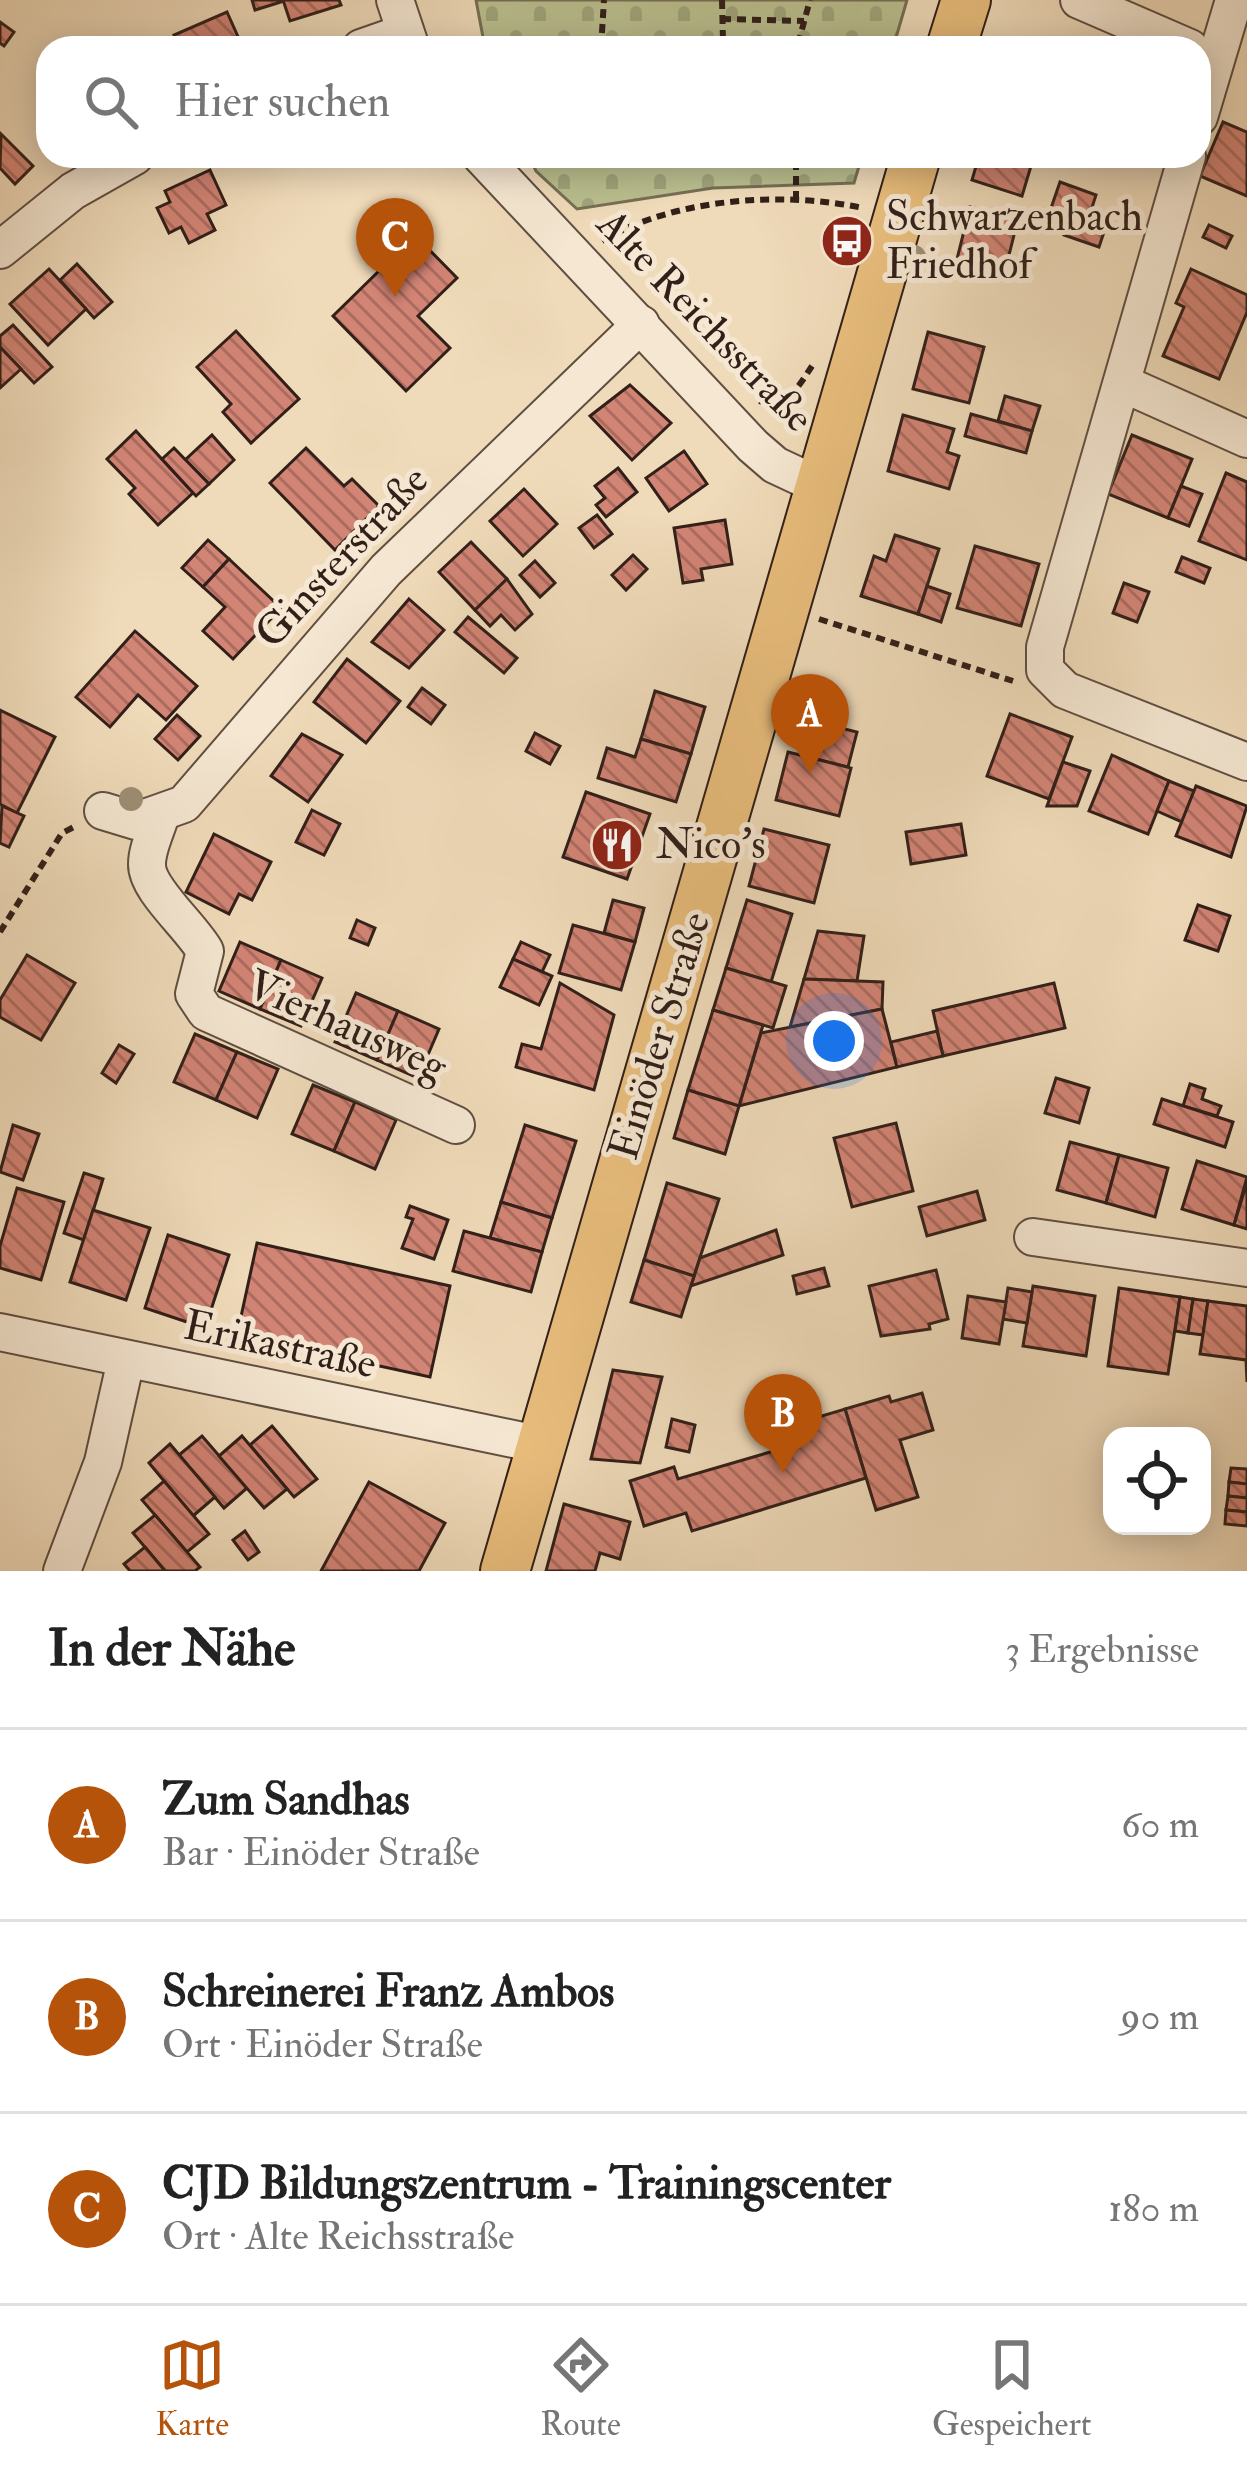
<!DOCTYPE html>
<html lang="de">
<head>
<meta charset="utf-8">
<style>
	body { margin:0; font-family:"IM FELL Double Pica",serif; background:#f6f6f6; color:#222 }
	.controls { position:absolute; right:36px; bottom:36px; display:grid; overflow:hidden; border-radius:24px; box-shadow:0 6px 30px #0003 }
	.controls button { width:108px; height:108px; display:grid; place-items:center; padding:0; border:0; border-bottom:3px solid #e0e0e0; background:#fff; color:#222; font:60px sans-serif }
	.you { position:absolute; left:834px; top:1041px; width:42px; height:42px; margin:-30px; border:9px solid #fff; border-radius:50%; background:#1a73e8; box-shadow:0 0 0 18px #1a73e833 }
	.badge { display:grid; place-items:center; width:78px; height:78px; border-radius:50%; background:#b45309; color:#fff; font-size:39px; font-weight:700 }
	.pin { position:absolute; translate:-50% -99px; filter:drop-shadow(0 3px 6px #0008) }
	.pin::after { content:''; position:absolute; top:63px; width:42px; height:36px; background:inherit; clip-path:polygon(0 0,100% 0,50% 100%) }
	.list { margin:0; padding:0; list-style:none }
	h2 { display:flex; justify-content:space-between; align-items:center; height:156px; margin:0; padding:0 48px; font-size:51px }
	h2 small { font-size:39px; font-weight:400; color:#767676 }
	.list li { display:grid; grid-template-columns:78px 1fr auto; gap:36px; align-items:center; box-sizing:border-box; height:192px; padding:0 48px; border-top:3px solid #e0e0e0 }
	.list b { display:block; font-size:45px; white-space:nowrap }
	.list p { margin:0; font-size:39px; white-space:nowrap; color:#767676 }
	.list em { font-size:39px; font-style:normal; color:#767676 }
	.icon { flex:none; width:66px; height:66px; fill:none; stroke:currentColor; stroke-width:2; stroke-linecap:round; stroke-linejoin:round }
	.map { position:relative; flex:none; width:1247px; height:1571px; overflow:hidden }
	.search { position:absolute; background:#fff; box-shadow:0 6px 30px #0003; left:36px; right:36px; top:36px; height:132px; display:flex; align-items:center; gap:30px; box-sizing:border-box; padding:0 42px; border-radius:36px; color:#767676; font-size:45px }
	.sheet { height:732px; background:#fff }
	nav { display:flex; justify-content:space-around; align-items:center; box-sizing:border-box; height:168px; border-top:3px solid #e0e0e0; background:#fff; font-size:33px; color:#767676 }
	nav a { display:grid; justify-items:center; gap:6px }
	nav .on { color:#b45309 }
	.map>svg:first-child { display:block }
	.cemetery { fill:url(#cemetery-stones); stroke:#766f54; stroke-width:3 }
	.building { fill:url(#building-back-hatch); stroke:#311f19; stroke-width:3 }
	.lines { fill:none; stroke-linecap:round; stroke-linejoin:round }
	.minor-casing { stroke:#604e41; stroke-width:40 }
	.major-casing { stroke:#311f19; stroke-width:52 }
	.path { stroke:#311f19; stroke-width:6; stroke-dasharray:9 6; stroke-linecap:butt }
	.minor { stroke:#f5e7d2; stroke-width:36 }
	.major { stroke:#e8bd7c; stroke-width:48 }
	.tree { fill:#9d8e74 }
	.labels { text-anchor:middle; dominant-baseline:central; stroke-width:10; stroke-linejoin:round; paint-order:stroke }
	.poi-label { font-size:42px; fill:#311f19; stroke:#f5e7d2; text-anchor:start }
	.street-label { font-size:42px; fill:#311f19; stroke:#f5e7d2 }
</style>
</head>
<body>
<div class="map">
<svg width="1247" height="1571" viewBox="0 0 1247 1571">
	<defs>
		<pattern id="cemetery-stones" width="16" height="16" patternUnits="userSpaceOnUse" patternTransform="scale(3)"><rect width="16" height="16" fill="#babf8f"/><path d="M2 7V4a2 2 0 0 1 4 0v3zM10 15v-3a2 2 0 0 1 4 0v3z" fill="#a0a47b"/></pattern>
		<pattern id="building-back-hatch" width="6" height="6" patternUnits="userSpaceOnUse" patternTransform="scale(3)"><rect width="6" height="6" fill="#d28475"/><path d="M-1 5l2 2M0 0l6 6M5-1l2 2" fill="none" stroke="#ab6b5f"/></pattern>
	</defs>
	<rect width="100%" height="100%" fill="#efdab9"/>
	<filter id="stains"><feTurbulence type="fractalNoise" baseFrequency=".00167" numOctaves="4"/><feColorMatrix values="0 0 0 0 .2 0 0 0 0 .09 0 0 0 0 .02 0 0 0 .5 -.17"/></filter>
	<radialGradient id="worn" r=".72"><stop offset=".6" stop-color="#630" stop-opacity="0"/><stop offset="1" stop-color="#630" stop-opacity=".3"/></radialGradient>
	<g class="cemetery">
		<path d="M 476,0 L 907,0 L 893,48 L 485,48 Z"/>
		<path d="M 529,156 L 862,156 L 854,183 L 713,188 L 577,209 L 536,171 Z"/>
	</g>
	<g class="building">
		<path d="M 252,0 L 283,0 L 284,1 L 255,10 Z"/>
		<path d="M 339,0 L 341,5 L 290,21 L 283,0 Z"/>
		<path d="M 227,12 L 243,48 L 180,48 L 174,35 Z"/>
		<path d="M 0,22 L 14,32 L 4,46 L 0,43 Z"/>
		<path d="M 1223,122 L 1247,132 L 1247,196 L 1200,176 Z"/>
		<path d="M 1,134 L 33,166 L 15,184 L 0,168 Z"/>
		<path d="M 979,156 L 1034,156 L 1022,196 L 972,180 Z"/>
		<path d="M 210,170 L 226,205 L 207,214 L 215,230 L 189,243 L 181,227 L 169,233 L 157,208 L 170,202 L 165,191 Z"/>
		<path d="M 1060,182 L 1096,195 L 1087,223 L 1050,211 Z"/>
		<path d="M 970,207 L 1018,219 L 1004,275 L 956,263 Z"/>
		<path d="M 1070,217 L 1105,229 L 1099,247 L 1064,235 Z"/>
		<path d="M 401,221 L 457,278 L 418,316 L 450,348 L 406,391 L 333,316 L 385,265 L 371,251 Z"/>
		<path d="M 1209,225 L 1232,236 L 1226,248 L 1203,237 Z"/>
		<path d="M 77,264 L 112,302 L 94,318 L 60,280 Z"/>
		<path d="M 49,269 L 86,309 L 48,345 L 10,304 Z"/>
		<path d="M 1191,269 L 1247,295 L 1247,312 L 1219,379 L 1163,356 L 1184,307 L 1176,303 Z"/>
		<path d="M 13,325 L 52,367 L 34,383 L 0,347 L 0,336 Z"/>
		<path d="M 236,331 L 299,399 L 251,443 L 223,412 L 231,404 L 197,367 Z"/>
		<path d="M 928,332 L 984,347 L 969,403 L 913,389 Z"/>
		<path d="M 0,347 L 21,369 L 0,388 Z"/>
		<path d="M 630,385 L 671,423 L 632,460 L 590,416 Z"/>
		<path d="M 1005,396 L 1040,406 L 1032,431 L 998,421 Z"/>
		<path d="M 971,414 L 1032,431 L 1026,453 L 965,436 Z"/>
		<path d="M 903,415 L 954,429 L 947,452 L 959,456 L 949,489 L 888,471 Z"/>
		<path d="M 136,431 L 193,493 L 158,525 L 129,494 L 135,488 L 107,459 Z"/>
		<path d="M 212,435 L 234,460 L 209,484 L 185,460 Z"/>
		<path d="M 1132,435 L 1192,459 L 1168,518 L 1108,494 Z"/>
		<path d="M 174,448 L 209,484 L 196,496 L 162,459 Z"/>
		<path d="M 306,448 L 344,486 L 352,479 L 379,506 L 335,550 L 270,483 Z"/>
		<path d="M 684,451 L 707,484 L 669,511 L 646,478 Z"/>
		<path d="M 618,468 L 637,492 L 606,517 L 596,505 L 605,498 L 595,486 Z"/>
		<path d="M 1226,473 L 1247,482 L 1247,560 L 1199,541 Z"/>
		<path d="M 1181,486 L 1202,494 L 1189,526 L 1168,518 Z"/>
		<path d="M 524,489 L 557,524 L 523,556 L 490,521 Z"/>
		<path d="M 597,515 L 612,534 L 594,548 L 579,528 Z"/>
		<path d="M 725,520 L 732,564 L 701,569 L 703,580 L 683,583 L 674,528 Z"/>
		<path d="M 895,535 L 939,549 L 918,614 L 861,596 L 874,556 L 886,561 Z"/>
		<path d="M 208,540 L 229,559 L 203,587 L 182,568 Z"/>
		<path d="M 471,542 L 507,579 L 475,610 L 439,572 Z"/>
		<path d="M 975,546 L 1039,564 L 1021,626 L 957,608 Z"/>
		<path d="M 633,555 L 647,569 L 626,590 L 612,575 Z"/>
		<path d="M 1182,557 L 1210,568 L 1204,583 L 1176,572 Z"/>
		<path d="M 229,559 L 281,608 L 233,659 L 203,631 L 225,607 L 203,587 Z"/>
		<path d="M 535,561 L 555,583 L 540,597 L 520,575 Z"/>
		<path d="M 507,579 L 532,614 L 515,630 L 501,615 L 490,626 L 475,610 Z"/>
		<path d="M 1124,583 L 1149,592 L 1137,622 L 1113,613 Z"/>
		<path d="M 927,586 L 950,594 L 941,622 L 918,614 Z"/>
		<path d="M 409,599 L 444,630 L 409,668 L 372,642 Z"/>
		<path d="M 468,617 L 517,658 L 504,673 L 455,632 Z"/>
		<path d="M 135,631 L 197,686 L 166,720 L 138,695 L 110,727 L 76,697 Z"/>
		<path d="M 347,659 L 400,701 L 366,743 L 314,702 Z"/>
		<path d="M 422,688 L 445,705 L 431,724 L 408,707 Z"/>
		<path d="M 655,691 L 705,707 L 691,754 L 641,739 Z"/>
		<path d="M 0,710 L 55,737 L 17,813 L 0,804 Z"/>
		<path d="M 1010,714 L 1072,737 L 1049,799 L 987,776 Z"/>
		<path d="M 177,715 L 200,736 L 178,760 L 155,739 Z"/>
		<path d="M 825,724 L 857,732 L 848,767 L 816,759 Z"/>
		<path d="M 535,733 L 560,746 L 550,764 L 526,751 Z"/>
		<path d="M 302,734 L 342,755 L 308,802 L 271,776 Z"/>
		<path d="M 641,739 L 691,754 L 676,802 L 598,778 L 607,748 L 635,757 Z"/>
		<path d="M 788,752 L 851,768 L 839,816 L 776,800 Z"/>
		<path d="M 1112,755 L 1169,781 L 1148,834 L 1089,811 Z"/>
		<path d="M 1063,762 L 1090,771 L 1077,806 L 1047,806 Z"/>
		<path d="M 1169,781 L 1194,791 L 1182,822 L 1157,811 Z"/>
		<path d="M 1196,786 L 1247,806 L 1231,857 L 1176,836 Z"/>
		<path d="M 586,792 L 650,814 L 627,879 L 563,857 Z"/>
		<path d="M 2,806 L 24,816 L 9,847 L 0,843 Z"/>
		<path d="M 312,810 L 340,824 L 324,855 L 296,842 Z"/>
		<path d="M 961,824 L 966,855 L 911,864 L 906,832 Z"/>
		<path d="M 764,829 L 829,845 L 814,903 L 749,886 Z"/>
		<path d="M 214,834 L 271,862 L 252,900 L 239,894 L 229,914 L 186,892 Z"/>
		<path d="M 613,900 L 644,908 L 635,942 L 604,933 Z"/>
		<path d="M 747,900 L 792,914 L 771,982 L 726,968 Z"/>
		<path d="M 1198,905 L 1230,916 L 1218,951 L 1185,940 Z"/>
		<path d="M 357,920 L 375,928 L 368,945 L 350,938 Z"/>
		<path d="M 573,925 L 635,942 L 621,990 L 559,973 Z"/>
		<path d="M 818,931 L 864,936 L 857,981 L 804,979 Z"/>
		<path d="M 240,942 L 281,960 L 260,1009 L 219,991 Z"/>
		<path d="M 521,942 L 550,955 L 542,972 L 513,959 Z"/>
		<path d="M 27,955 L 75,983 L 41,1040 L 0,1017 L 0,1000 Z"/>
		<path d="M 513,959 L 552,976 L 539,1005 L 500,987 Z"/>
		<path d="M 281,960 L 322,978 L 301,1026 L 260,1009 Z"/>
		<path d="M 726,968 L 786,986 L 773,1028 L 713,1010 Z"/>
		<path d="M 804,979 L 883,982 L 882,1009 L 790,1027 Z"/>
		<path d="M 560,983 L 614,1015 L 594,1090 L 516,1067 L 522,1044 L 541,1049 Z"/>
		<path d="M 1054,983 L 1065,1028 L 943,1056 L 933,1011 Z"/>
		<path d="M 356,993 L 398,1011 L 377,1060 L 335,1042 Z"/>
		<path d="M 882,1009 L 897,1067 L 739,1106 L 761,1033 Z"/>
		<path d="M 713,1010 L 763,1025 L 739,1106 L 688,1090 Z"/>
		<path d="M 398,1011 L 439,1029 L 418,1078 L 377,1060 Z"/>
		<path d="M 937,1031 L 943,1056 L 897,1067 L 891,1042 Z"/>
		<path d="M 195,1034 L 237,1052 L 216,1100 L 174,1082 Z"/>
		<path d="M 119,1045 L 134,1054 L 116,1083 L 102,1073 Z"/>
		<path d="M 237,1052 L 278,1069 L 257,1118 L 216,1100 Z"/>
		<path d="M 1056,1078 L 1089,1088 L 1079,1123 L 1045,1113 Z"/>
		<path d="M 1190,1084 L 1205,1089 L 1202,1099 L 1221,1106 L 1217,1116 L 1183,1106 Z"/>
		<path d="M 313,1085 L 355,1102 L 334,1151 L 292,1134 Z"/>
		<path d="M 688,1090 L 739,1106 L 725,1154 L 674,1138 Z"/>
		<path d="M 1162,1099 L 1233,1122 L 1225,1147 L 1154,1124 Z"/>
		<path d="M 355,1102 L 396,1120 L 375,1169 L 334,1151 Z"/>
		<path d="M 896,1123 L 913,1191 L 852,1207 L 834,1138 Z"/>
		<path d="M 13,1125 L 39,1134 L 23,1180 L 0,1172 Z"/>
		<path d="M 525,1125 L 576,1141 L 552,1218 L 501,1202 Z"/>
		<path d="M 1070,1142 L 1119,1155 L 1106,1203 L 1057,1190 Z"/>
		<path d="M 1119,1155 L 1168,1168 L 1155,1217 L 1106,1203 Z"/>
		<path d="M 1197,1161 L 1247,1177 L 1234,1225 L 1182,1209 Z"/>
		<path d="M 84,1173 L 103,1179 L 84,1240 L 64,1233 Z"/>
		<path d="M 1247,1182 L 1247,1229 L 1234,1225 Z"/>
		<path d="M 667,1183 L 719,1199 L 694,1276 L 644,1260 Z"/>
		<path d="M 17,1188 L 64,1202 L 41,1280 L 0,1268 L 0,1246 Z"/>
		<path d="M 977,1191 L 985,1220 L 927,1236 L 919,1207 Z"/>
		<path d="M 501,1202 L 552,1218 L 542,1252 L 490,1238 Z"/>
		<path d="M 410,1206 L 448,1220 L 434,1259 L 402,1248 L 413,1219 L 406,1217 Z"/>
		<path d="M 93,1210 L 150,1228 L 126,1300 L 70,1282 Z"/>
		<path d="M 776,1230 L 783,1255 L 691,1286 L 700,1258 Z"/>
		<path d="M 464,1231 L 542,1252 L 531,1292 L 453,1271 Z"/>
		<path d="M 168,1235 L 229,1255 L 205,1328 L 145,1308 Z"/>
		<path d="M 257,1243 L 450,1286 L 430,1377 L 237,1335 Z"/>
		<path d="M 644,1260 L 694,1276 L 681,1317 L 631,1302 Z"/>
		<path d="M 824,1268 L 829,1286 L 797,1294 L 793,1276 Z"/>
		<path d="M 936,1270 L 948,1319 L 929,1324 L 930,1329 L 881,1336 L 869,1286 Z"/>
		<path d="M 1033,1286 L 1095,1296 L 1086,1356 L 1023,1346 Z"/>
		<path d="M 1008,1288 L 1032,1292 L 1027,1323 L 1003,1319 Z"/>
		<path d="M 1119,1288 L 1180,1297 L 1168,1374 L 1108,1366 Z"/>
		<path d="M 968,1296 L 1006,1302 L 999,1344 L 962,1338 Z"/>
		<path d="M 1180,1297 L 1193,1299 L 1188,1333 L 1175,1331 Z"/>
		<path d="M 1193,1299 L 1208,1301 L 1203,1335 L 1188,1333 Z"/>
		<path d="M 1208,1301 L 1247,1306 L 1247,1382 L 1246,1360 L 1200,1354 Z"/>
		<path d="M 613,1370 L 662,1377 L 640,1463 L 591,1459 Z"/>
		<path d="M 922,1393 L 933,1430 L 900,1440 L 918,1497 L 876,1510 L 845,1409 L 889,1396 L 891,1402 Z"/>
		<path d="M 845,1409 L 866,1478 L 692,1531 L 686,1513 L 644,1526 L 630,1481 L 674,1467 L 678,1479 L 784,1448 L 778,1429 Z"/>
		<path d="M 672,1419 L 695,1425 L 689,1452 L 666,1447 Z"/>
		<path d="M 272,1426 L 317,1479 L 294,1497 L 250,1445 Z"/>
		<path d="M 202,1436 L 247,1488 L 224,1508 L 179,1455 Z"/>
		<path d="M 242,1436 L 287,1489 L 264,1508 L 219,1456 Z"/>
		<path d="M 170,1444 L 215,1497 L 193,1516 L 149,1463 Z"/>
		<path d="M 1231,1468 L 1247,1469 L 1247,1484 L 1229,1482 Z"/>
		<path d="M 164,1481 L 209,1534 L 187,1552 L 142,1500 Z"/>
		<path d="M 369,1482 L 445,1523 L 419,1571 L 321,1571 Z"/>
		<path d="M 1229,1482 L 1247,1484 L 1247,1498 L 1228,1496 Z"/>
		<path d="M 1228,1496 L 1247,1498 L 1247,1512 L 1226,1510 Z"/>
		<path d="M 564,1504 L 630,1522 L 620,1559 L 600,1553 L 595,1571 L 546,1571 Z"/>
		<path d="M 1226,1510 L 1247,1512 L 1247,1526 L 1225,1524 Z"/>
		<path d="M 155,1515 L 200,1567 L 195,1571 L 165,1571 L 133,1533 Z"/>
		<path d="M 245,1531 L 259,1552 L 248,1560 L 233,1540 Z"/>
		<path d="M 145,1547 L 165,1571 L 130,1571 L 124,1564 Z"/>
	</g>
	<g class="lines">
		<g class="minor-casing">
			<g id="minor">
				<path d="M 395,0 L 411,48"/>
				<path d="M 1079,0 L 1190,48"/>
				<path d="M 361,48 L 404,33"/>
				<path d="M 1199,117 L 1234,0"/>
				<path d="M 481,156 L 753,446 L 775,465 L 822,487"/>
				<path d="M 1187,156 L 1045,647 L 1045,670 L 1065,690 L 1247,762"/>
				<path d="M 0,250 L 73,191 L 135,156"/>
				<path d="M 1124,384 L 1247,439"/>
				<path d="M 103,811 L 136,821 L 184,804 L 386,570 L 641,324"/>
				<path d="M 160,817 C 156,831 147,849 147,864 C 146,889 191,926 205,951 L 194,994 L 206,1012 L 456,1125"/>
				<path d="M 1033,1237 L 1247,1268"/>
				<path d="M 0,1332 L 542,1445"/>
				<path d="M 62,1571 L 103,1462 L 126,1360"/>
			</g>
		</g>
		<g class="major-casing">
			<g id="major">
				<path d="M 951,48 L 966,0"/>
				<path d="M 505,1571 L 916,156"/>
			</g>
		</g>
		<g class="path">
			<path d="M 722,0 L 723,42 L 823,48"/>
			<path d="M 722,19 L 804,21"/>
			<path d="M 798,44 L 810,0"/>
			<path d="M 601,48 L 604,0"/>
			<path d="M 698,48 L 723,42"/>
			<path d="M 796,200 L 796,156"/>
			<path d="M 602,241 C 674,198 783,191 863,208"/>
			<path d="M 759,401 C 788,406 797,389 812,366"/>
			<path d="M 819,619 L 1013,681"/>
			<path d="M 0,932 L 62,833 L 78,825"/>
		</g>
		<use href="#minor" class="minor"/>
		<use href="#major" class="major"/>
	</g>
	<g class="tree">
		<circle cx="914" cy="257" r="12"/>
		<circle cx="131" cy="799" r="12"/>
	</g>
	<defs>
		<g id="bus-disc" transform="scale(2.7)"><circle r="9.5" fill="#8f2418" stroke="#f5e7d2"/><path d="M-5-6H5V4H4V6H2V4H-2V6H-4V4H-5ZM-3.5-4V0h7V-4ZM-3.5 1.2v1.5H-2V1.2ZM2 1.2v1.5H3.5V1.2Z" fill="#fff"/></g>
		<g id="restaurant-disc" transform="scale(2.7)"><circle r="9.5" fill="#8f2418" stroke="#f5e7d2"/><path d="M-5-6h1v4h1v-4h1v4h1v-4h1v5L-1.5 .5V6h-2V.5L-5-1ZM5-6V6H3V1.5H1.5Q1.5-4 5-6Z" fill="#fff"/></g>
	</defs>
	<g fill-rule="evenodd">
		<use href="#bus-disc" x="847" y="241"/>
		<use href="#restaurant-disc" x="617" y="845"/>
	</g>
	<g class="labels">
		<g class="poi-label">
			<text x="886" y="217">Schwarzenbach<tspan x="886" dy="48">Friedhof</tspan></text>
			<text x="656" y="845">Nico's</text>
		</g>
		<g class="street-label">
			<text transform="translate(705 321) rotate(46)">Alte Reichsstraße</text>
			<text transform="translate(342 557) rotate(-47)">Ginsterstraße</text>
			<text transform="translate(347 1026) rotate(24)">Vierhausweg</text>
			<text transform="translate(660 1036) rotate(-73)">Einöder Straße</text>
			<text transform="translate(280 1345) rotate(12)">Erikastraße</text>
		</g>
	</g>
	<rect width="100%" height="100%" filter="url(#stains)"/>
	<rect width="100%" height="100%" fill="url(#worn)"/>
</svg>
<div class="controls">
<button><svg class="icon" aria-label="locate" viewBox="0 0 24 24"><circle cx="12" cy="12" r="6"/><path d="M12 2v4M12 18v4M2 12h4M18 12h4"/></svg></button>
</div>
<div class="you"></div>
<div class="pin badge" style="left:810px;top:773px">A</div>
<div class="pin badge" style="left:783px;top:1473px">B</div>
<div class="pin badge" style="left:395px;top:297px">C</div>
<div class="search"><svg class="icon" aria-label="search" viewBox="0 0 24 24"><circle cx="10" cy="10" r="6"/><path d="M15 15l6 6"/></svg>Hier suchen</div>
</div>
<section class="sheet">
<h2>In der Nähe<small>3 Ergebnisse</small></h2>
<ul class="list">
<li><span class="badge">A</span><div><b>Zum Sandhas</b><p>Bar · Einöder Straße</p></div><em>60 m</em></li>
<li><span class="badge">B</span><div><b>Schreinerei Franz Ambos</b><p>Ort · Einöder Straße</p></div><em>90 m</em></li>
<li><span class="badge">C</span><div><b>CJD Bildungszentrum - Trainingscenter</b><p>Ort · Alte Reichsstraße</p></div><em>180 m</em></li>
</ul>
</section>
<nav>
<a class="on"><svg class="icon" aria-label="map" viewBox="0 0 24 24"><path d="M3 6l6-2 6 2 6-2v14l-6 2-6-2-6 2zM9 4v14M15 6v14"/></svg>Karte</a>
<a><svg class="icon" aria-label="directions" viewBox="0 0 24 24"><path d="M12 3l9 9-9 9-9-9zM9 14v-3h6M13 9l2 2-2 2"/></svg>Route</a>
<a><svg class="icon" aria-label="saved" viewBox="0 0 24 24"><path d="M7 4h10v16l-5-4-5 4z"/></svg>Gespeichert</a>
</nav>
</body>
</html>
